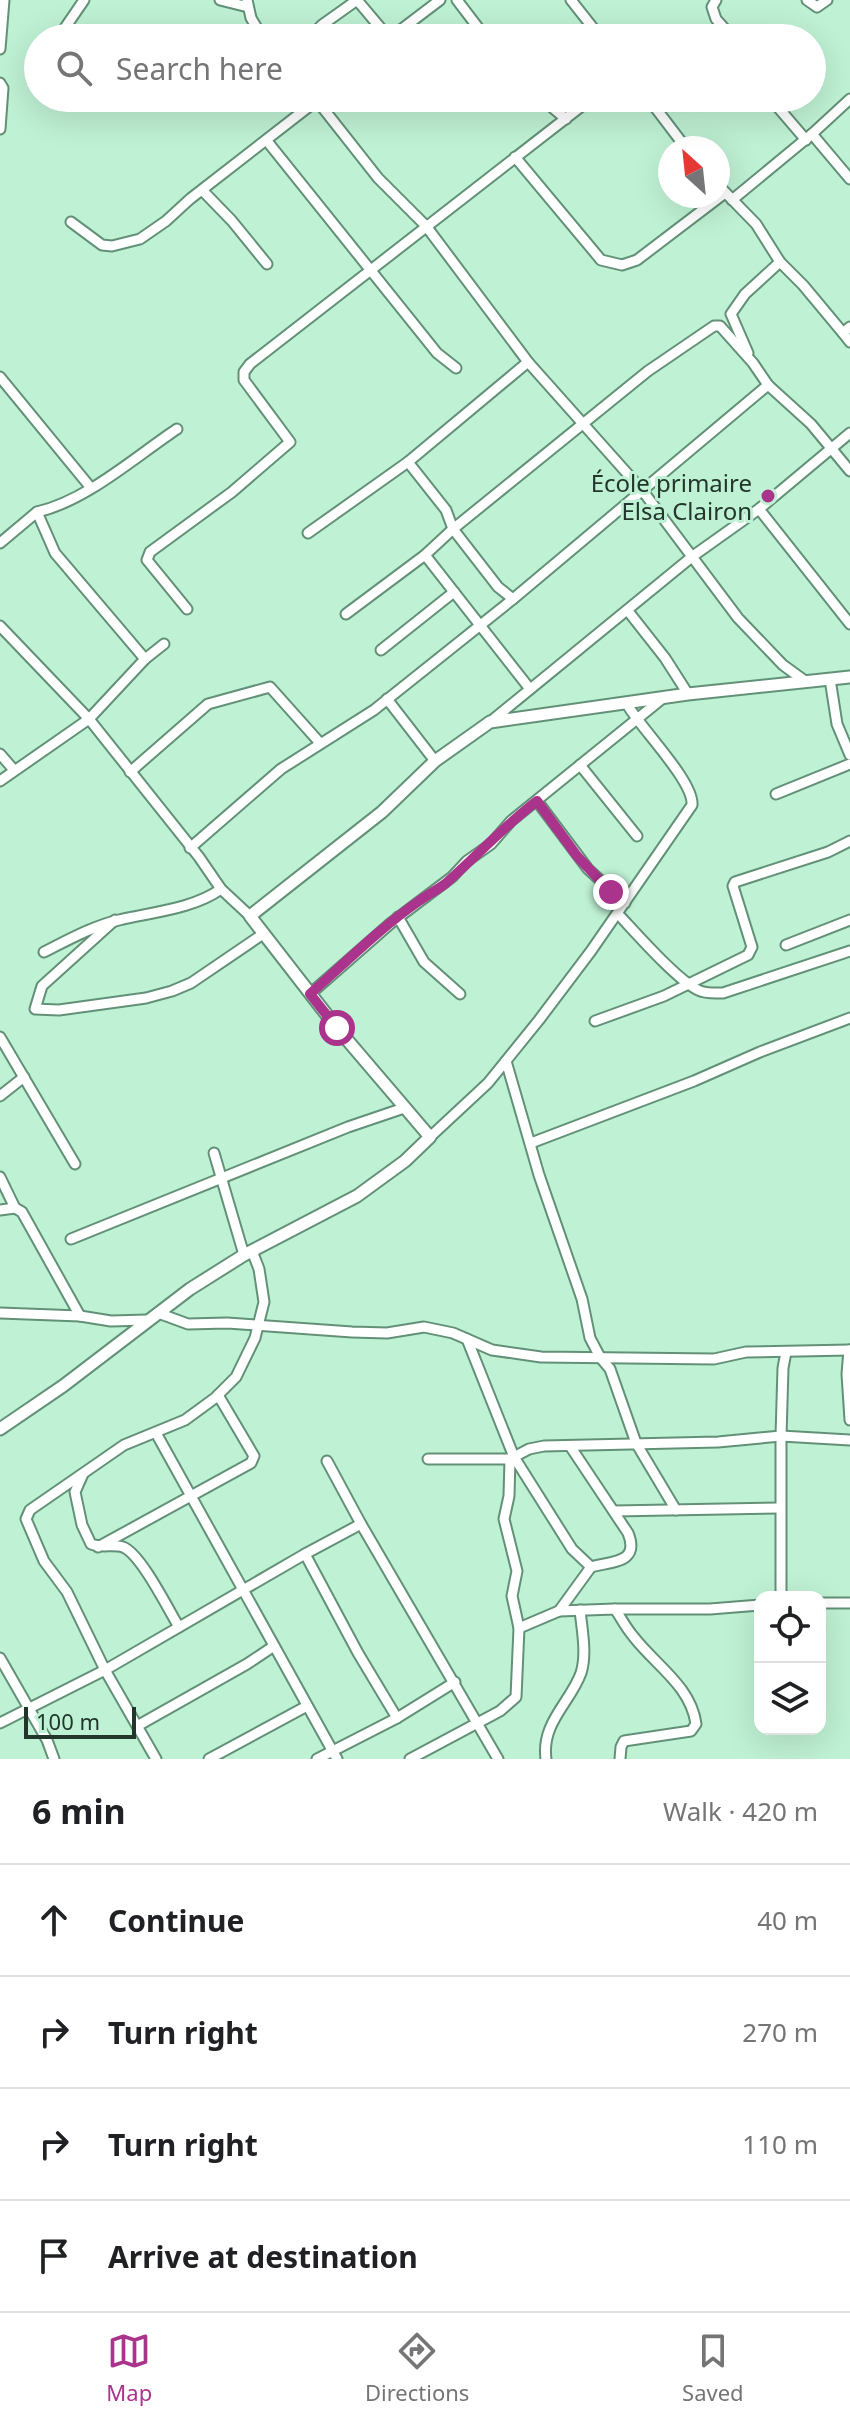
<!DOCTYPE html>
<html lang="en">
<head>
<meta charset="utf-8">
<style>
	body { margin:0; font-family:"Noto Sans",sans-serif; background:#f2f2f2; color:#202124 }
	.controls { position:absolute; right:24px; bottom:24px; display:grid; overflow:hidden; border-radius:16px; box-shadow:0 8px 32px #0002 }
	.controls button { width:72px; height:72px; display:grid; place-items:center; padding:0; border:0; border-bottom:2px solid #e0e0e0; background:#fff; color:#202124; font:40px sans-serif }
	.compass { position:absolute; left:658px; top:136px; width:72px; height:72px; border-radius:50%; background:#fff; box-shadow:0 8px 32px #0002; rotate:333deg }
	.scale { position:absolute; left:24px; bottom:20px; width:112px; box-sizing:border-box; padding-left:8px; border:4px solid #23362b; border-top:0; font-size:22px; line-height:28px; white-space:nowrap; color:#23362b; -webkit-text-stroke:6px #bff1d4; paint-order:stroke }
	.stop { position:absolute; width:24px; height:24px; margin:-18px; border:6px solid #aa348c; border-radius:50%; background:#fff }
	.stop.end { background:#aa348c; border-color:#fff; box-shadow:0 2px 8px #0008 }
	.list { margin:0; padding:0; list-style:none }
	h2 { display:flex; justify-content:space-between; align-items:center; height:104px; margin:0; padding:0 32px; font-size:34px }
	h2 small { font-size:26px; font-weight:400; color:#757577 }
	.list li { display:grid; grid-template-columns:52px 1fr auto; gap:24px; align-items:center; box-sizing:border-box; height:112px; padding:0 32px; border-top:2px solid #e0e0e0 }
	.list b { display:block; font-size:30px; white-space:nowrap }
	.list em { font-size:26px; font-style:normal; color:#757577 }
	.icon { flex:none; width:44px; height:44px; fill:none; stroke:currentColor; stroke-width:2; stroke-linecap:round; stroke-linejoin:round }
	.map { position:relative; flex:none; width:850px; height:1759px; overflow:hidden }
	.search { position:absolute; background:#fff; box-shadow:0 8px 32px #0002; left:24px; right:24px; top:24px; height:88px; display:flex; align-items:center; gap:20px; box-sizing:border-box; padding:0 28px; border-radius:44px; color:#757577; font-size:30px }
	.sheet { height:552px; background:#fff }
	nav { display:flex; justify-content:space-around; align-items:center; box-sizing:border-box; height:112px; border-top:2px solid #e0e0e0; background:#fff; font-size:22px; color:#757577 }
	nav a { display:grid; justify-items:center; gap:4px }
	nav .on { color:#aa348c }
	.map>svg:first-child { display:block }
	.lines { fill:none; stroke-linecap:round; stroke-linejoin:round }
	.minor-casing { stroke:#629177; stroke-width:13 }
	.tertiary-casing { stroke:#629177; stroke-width:15 }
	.minor { stroke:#fff; stroke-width:9 }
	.tertiary { stroke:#fff; stroke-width:11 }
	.route { stroke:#aa348c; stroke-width:10 }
	.poi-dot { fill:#aa348c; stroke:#bff1d4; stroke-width:3 }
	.labels { text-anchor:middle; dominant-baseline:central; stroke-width:6; stroke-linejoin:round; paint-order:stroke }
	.poi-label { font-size:24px; fill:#23362b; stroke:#bff1d4; text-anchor:end }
</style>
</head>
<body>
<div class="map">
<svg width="850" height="1759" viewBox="0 0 850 1759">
	<rect width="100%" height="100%" fill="#bff1d4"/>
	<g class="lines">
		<g class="minor-casing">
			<g id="minor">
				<path d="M 220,0 L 248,7"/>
				<path d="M 247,0 L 251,18 L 263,38"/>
				<path d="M 357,0 L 389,38"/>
				<path d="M 457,0 L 486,38"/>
				<path d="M 571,0 L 601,38"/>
				<path d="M 716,0 L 712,7 L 716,19 L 733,38"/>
				<path d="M 807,0 L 817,7 L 827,0"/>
				<path d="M 58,38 L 84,0"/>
				<path d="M 309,38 L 322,25 L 357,0"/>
				<path d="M 390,38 L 440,0"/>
				<path d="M 0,49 L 4,0"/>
				<path d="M 0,83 L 3,88 L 0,129"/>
				<path d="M 315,98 L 378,178 L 426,226 L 528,362 L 642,490 L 738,618 L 783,665 L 805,681"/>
				<path d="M 541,98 L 566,119"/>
				<path d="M 648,98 L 686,148"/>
				<path d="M 770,98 L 806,140"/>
				<path d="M 812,134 L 850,179"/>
				<path d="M 267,141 L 437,353 L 456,368"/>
				<path d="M 515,157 L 601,260 L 622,265 L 637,260 L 725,193"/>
				<path d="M 718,185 L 756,224 L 780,262 L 803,285 L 843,333"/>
				<path d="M 202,190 L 232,221 L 267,264"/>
				<path d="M 732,200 L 812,134 L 850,99"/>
				<path d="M 71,222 L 102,245 L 112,246 L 140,239 L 166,221 L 190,199 L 320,98"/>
				<path d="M 850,327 L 843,333 L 850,342"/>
				<path d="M 748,353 L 731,314 L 745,294 L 780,262"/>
				<path d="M 0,377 L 91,488"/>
				<path d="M 408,462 L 446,510 L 453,529 L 498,587 L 513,599"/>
				<path d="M 759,509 L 850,624"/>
				<path d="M 37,512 C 86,501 135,457 177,429"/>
				<path d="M 308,533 L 408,462 L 528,362"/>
				<path d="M 0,543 L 37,512 L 55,553 L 145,659"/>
				<path d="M 425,555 L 530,689"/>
				<path d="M 187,609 L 147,560 L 150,552 L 232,492 L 290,442 L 244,380 L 244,372 L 250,364 L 592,98"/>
				<path d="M 628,611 L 665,658 L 688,694"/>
				<path d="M 346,614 L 425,555 L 453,529 L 648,371 L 714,326 L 720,326 L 753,363 L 768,385 L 811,424 L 850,471"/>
				<path d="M 0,626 L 89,719 L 199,857 L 221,889 L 250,916"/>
				<path d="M 381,650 L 454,592"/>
				<path d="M 830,679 L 837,724 L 850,755"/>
				<path d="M 387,699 L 435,761"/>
				<path d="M 490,722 L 693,556 L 759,509 L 850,433"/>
				<path d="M 0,754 L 14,770"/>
				<path d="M 580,765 L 637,836"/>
				<path d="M 130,772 L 208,704 L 270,687 L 320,743"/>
				<path d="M 0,781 L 89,719 L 145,659 L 164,644"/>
				<path d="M 776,794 L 850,764"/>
				<path d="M 537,801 L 588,869 L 625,903"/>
				<path d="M 190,848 L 281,769 L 374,710 L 513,599 L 768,385"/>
				<path d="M 618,914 C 636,933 676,979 698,990 C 706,994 714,993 723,993 L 850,951"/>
				<path d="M 398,917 L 424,962 L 460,994"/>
				<path d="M 115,920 L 42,986 L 35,1009 L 59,1010 L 146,998 L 172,991 L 191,983 L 263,934"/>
				<path d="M 786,945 L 850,920"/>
				<path d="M 44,952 C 68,940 93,926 119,920 C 152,912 193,909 221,889"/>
				<path d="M 310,994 L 391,923 L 452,877 L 467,861 L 491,844 L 511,821 L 663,698"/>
				<path d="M 595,1021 L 664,996 L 748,955 L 752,947 L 733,886 L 735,882 L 828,852 L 850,841"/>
				<path d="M 0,1037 L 75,1164"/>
				<path d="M 506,1061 L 539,1175 L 582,1299 L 590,1338 L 600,1357 L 610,1369 L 636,1443 L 676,1510"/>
				<path d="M 0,1096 L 24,1077"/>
				<path d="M 430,1137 L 488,1083 L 539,1020 L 591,951 L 692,805 C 694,781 640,728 627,704"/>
				<path d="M 531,1143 L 694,1081 L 760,1052 L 850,1018"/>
				<path d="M 214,1153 L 244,1255"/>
				<path d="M 0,1177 L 15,1208"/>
				<path d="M 0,1210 L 15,1208 L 22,1212 L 80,1316"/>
				<path d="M 71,1239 L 348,1127 L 404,1108"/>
				<path d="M 0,1313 L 80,1316 L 111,1321 L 147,1320"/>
				<path d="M 158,1313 L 188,1324 L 227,1323 L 352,1332 L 387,1333 L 424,1327 L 453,1333 L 492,1350 L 541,1357 L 714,1359 L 746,1352 L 850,1350"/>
				<path d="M 467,1339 L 514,1457 L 572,1549 L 591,1567 L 559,1611 L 615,1609 C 621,1618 626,1628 633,1636 C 655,1665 691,1686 696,1724 L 691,1731 L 624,1741 L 621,1747 L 620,1759"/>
				<path d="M 849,1350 L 847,1374 L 850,1420"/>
				<path d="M 156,1433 L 337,1759"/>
				<path d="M 570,1446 L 628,1533 C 640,1563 613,1561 591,1567"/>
				<path d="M 428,1459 L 510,1459 L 529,1449 L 544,1446 L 718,1442 L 781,1436 L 850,1440"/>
				<path d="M 327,1461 L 361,1524 L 498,1759"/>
				<path d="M 83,1474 L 75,1492 L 82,1525 L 91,1544 C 101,1548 113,1544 123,1547 C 141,1554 168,1609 179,1627"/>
				<path d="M 614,1511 L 779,1508"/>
				<path d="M 98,1547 L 251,1463 L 254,1456 L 218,1395"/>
				<path d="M 305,1554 L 358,1653 L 397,1718"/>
				<path d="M 781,1597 L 781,1436 L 783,1368 L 786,1352"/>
				<path d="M 820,1603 L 850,1603"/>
				<path d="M 615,1609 L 710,1609 L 760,1605"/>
				<path d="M 519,1628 L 559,1611"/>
				<path d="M 0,1658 L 47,1740 L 54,1759"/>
				<path d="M 0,1723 L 105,1670 L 305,1554 L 361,1524"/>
				<path d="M 139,1725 L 247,1664 L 274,1646"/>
				<path d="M 156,1759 L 105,1670 L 67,1592 L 44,1561 L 26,1519 L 30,1510 L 124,1445 L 185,1420 L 215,1398 L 236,1377 L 255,1338 L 264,1302 L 259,1269 L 252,1251"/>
				<path d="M 209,1759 L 307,1706"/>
				<path d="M 317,1759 L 397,1718 L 455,1682"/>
				<path d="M 410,1759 L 500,1711 L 516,1697 L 519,1628 L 512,1596 L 517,1571 L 504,1519 L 509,1496 L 510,1459"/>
				<path d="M 546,1759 C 541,1723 570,1703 581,1673 C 587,1654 582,1630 580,1610"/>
			</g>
		</g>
		<g class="tertiary-casing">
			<path id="tertiary" d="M 0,1429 L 63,1386 L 190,1289 L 244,1255 L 357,1196 L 405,1161 L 430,1137 L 337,1028 L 250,916 L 382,812 L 435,761 L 490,722 L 688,694 L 850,677"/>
		</g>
		<use href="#minor" class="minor"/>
		<use href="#tertiary" class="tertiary"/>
	</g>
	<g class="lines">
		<path class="route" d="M 337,1028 L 310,994 C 345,963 380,928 419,901 C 427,895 437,890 445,884 C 476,857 504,826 537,801 L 577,856 L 611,892"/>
	</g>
	<circle class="poi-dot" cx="768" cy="496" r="8"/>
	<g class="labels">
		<g class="poi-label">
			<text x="752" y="482">École primaire<tspan x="752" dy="28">Elsa Clairon</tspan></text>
		</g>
	</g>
</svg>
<div class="controls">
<button><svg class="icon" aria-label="locate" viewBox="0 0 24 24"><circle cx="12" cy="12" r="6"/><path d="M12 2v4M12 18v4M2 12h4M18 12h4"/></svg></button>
<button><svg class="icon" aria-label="layers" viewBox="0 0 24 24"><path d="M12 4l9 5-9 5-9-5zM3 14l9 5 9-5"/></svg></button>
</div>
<svg class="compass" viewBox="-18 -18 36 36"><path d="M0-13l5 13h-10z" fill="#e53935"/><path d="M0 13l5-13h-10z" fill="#757577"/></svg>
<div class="scale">100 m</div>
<div class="stop" style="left:337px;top:1028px"></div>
<div class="stop end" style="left:611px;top:892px"></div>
<div class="search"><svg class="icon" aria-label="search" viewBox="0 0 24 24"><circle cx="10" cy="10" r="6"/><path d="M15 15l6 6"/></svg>Search here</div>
</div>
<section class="sheet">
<h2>6 min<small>Walk · 420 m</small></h2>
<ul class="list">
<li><svg class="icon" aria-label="ahead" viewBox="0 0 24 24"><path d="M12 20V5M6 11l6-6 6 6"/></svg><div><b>Continue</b></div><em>40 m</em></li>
<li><svg class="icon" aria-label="right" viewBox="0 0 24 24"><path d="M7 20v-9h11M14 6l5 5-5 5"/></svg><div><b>Turn right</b></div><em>270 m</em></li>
<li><svg class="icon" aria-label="right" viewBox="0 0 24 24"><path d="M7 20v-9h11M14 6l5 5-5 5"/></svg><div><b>Turn right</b></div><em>110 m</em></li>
<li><svg class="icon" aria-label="arrive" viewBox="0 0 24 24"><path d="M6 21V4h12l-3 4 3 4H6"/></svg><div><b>Arrive at destination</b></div></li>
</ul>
</section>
<nav>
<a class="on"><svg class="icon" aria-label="map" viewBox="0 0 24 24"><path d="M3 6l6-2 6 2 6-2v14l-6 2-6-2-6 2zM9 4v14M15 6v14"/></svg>Map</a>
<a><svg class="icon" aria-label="directions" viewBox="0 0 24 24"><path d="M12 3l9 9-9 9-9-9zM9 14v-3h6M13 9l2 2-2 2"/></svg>Directions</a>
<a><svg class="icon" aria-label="saved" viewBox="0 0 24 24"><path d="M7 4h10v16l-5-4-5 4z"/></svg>Saved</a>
</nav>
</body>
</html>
